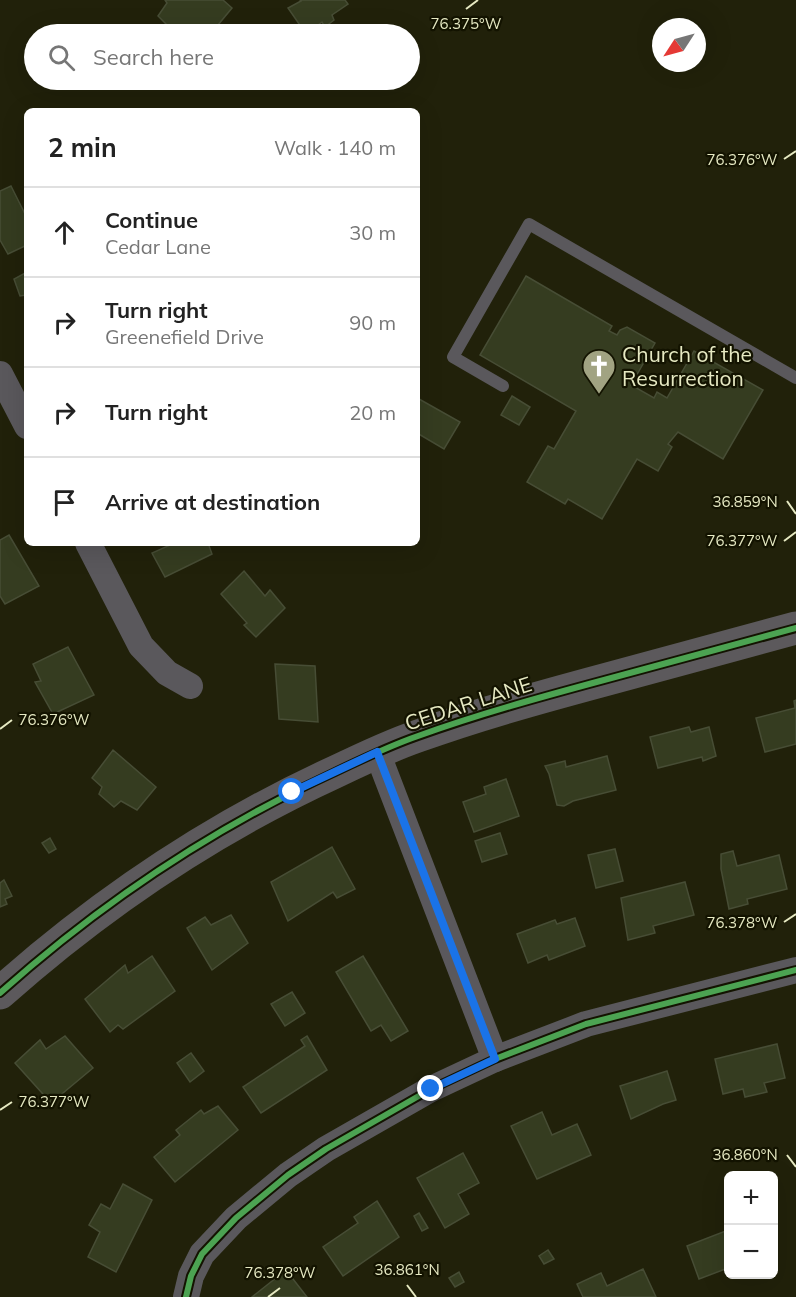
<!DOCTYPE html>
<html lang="en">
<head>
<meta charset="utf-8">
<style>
	body { margin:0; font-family:Mulish,sans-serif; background:#f2f2f2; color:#222 }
	.controls { position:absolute; right:18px; bottom:18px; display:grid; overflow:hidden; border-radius:9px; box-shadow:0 6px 24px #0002 }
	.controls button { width:54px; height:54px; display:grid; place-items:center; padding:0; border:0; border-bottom:2px solid #e0e0e0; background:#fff; color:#222; font:30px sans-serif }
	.compass { position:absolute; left:652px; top:18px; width:54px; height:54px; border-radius:50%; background:#fff; box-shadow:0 6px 24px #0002; rotate:234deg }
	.stop { position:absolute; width:18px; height:18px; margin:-14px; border:4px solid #1a73e8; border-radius:50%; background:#fff }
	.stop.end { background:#1a73e8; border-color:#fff; box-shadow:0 2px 6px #0008 }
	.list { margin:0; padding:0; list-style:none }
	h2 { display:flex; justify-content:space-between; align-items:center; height:78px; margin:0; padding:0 24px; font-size:26px }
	h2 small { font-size:20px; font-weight:400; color:#767676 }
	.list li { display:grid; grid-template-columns:39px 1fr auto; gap:18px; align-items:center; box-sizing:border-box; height:90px; padding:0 24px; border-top:2px solid #e0e0e0 }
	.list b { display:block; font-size:22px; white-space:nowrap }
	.list p { margin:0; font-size:20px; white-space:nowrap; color:#767676 }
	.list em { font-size:20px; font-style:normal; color:#767676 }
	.icon { flex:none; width:33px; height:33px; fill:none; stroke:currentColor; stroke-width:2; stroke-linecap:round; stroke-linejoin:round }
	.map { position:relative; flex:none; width:796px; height:1297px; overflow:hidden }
	.search { position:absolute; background:#fff; box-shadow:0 6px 24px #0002; left:24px; top:24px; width:396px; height:66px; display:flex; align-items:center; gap:15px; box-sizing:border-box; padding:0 21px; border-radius:33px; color:#767676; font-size:22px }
	.panel { position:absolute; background:#fff; box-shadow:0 6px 24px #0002; left:24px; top:108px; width:396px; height:438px; border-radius:9px }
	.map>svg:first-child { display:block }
	.building { fill:#353c20; stroke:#474d35; stroke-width:1.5 }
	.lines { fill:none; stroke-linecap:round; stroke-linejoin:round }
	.lane { stroke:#5a585c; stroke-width:12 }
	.street { stroke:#5a585c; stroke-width:26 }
	.secondary { stroke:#5c595c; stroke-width:33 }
	.cycleway-casing { stroke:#131300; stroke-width:10 }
	.cycleway { stroke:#4ca352; stroke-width:6 }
	.route { stroke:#1a73e8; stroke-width:8 }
	.ticks { fill:none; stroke:#e6e9c2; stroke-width:2 }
	.labels { text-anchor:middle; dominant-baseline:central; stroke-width:4.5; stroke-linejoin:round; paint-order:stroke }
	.poi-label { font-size:21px; fill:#e6e9c2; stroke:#131300; text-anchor:start }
	.street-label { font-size:21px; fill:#e6e9c2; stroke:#131300 }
	.ticks-label { font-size:15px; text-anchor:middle; fill:#e6e9c2; stroke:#131300; stroke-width:4.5; stroke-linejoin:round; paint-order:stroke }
</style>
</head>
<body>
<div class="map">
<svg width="796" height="1297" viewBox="0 0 796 1297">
	<rect width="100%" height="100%" fill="#21210a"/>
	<g class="building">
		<path d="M 165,0 L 223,0 L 232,8 L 213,31 L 216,34 L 163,34 L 159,30 L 166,24 L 158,16 L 167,3 Z"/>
		<path d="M 300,0 L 345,0 L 348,4 L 332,15 L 334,20 L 325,27 L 322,22 L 306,34 L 288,8 L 301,1 Z"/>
		<path d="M 11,186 L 27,218 L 27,245 L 8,254 L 0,240 L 0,191 Z"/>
		<path d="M 27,272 L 27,298 L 26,295 L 20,296 L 14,279 Z"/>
		<path d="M 526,276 L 612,326 L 609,331 L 617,335 L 620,330 L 627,327 L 655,343 L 631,385 L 654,398 L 657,392 L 667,398 L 694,351 L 763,390 L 723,459 L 678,432 L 668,444 L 672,447 L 658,471 L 637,459 L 602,519 L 568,499 L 565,504 L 527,482 L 548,446 L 554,449 L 576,411 L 480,355 Z"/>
		<path d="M 512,396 L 530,407 L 519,425 L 501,415 Z"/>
		<path d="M 419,399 L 460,422 L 444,449 L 417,433 L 417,403 Z"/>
		<path d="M 9,535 L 39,586 L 5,604 L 0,596 L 0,540 Z"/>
		<path d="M 166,543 L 208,543 L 212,554 L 165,577 L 152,553 L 168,546 Z"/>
		<path d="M 244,571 L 265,596 L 270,590 L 285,608 L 256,637 L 244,625 L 247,623 L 221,594 Z"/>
		<path d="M 68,647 L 94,695 L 53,714 L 35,682 L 41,681 L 33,664 Z"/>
		<path d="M 275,664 L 315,666 L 318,722 L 279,719 Z"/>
		<path d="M 796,700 L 796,744 L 765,752 L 756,718 L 795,708 L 794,701 Z"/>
		<path d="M 689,727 L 691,732 L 709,727 L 716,756 L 703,761 L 702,757 L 658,768 L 650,737 Z"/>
		<path d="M 113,750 L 156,787 L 137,810 L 121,801 L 114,807 L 99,794 L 102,787 L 92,778 Z"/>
		<path d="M 607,756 L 616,790 L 573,801 L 564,806 L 557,805 L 549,774 L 545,766 L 565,761 L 566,767 Z"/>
		<path d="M 506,779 L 519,816 L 474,832 L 463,802 L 486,794 L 484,787 Z"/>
		<path d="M 500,833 L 507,854 L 482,862 L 475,841 Z"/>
		<path d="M 50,838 L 56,849 L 49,853 L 42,843 Z"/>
		<path d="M 332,847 L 355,889 L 337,898 L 333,892 L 288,921 L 271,882 Z"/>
		<path d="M 615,849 L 623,881 L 596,888 L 588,855 Z"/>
		<path d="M 733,851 L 737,866 L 779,855 L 787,889 L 747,899 L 748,904 L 729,909 L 721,869 L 721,854 Z"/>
		<path d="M 4,880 L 12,896 L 5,899 L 7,904 L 0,907 L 0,883 Z"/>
		<path d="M 685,882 L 694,915 L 653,926 L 655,933 L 628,940 L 621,898 Z"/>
		<path d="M 231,915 L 248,943 L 212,970 L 187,928 L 205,917 L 211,925 Z"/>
		<path d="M 575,918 L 585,946 L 549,960 L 547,955 L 528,963 L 517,934 L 555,920 L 557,924 Z"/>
		<path d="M 152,956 L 175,991 L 123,1029 L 118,1025 L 110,1032 L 85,999 L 125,965 L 128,973 Z"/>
		<path d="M 363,956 L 408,1031 L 391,1041 L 381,1025 L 371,1031 L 336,972 Z"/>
		<path d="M 292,992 L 305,1013 L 285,1026 L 271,1004 Z"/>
		<path d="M 65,1036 L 93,1068 L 51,1103 L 15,1063 L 40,1040 L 46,1049 Z"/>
		<path d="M 307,1036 L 327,1070 L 261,1113 L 243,1087 L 305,1046 L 301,1040 Z"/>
		<path d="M 777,1044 L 785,1078 L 764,1083 L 767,1092 L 745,1097 L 743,1089 L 723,1094 L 715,1059 Z"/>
		<path d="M 191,1053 L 204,1071 L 190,1082 L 177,1063 Z"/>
		<path d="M 667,1071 L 676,1100 L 663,1104 L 631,1119 L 620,1086 Z"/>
		<path d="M 218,1106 L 238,1130 L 175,1182 L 154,1157 L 180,1135 L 176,1130 L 201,1110 L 204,1114 Z"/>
		<path d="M 542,1112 L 552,1135 L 577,1124 L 591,1155 L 537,1179 L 511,1126 Z"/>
		<path d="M 463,1153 L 479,1183 L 458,1194 L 469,1214 L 445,1228 L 417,1178 Z"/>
		<path d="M 123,1184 L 152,1200 L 116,1272 L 88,1257 L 100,1232 L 89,1225 L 101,1204 L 110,1209 Z"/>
		<path d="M 377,1201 L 399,1237 L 343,1276 L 323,1247 L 358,1223 L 354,1217 Z"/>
		<path d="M 419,1213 L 428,1228 L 422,1231 L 414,1216 Z"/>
		<path d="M 728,1230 L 728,1268 L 699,1279 L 687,1246 Z"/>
		<path d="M 548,1250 L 554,1259 L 544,1264 L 539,1256 Z"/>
		<path d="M 643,1269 L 656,1297 L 583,1297 L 577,1284 L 601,1273 L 607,1286 Z"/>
		<path d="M 286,1270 L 307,1297 L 252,1297 Z"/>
		<path d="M 459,1272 L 464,1282 L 455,1287 L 449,1278 Z"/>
	</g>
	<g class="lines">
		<path class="lane" d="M 503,386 L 453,357 L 529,224 L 796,378"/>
		<g class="street">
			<path d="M 0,374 L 27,426"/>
			<path d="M 88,543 L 141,646 L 167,673 L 190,686"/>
			<path d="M 377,752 L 495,1059"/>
			<path d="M 186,1297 L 191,1276 L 202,1254 L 236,1218 L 288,1175 L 326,1149 L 431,1089 L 495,1059 L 586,1024 L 796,970"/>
		</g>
		<path class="secondary" d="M 0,993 C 100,904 213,828 335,772 C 362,759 389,746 418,736 C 479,714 541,697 604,680 C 668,663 732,645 796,628"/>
		<g class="cycleway-casing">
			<g id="cycleway">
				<path d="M 0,993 C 100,904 213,828 335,772 C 362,759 389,746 418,736 C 479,714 541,697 604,680 C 668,663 732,645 796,628"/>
				<path d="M 186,1297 L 191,1276 L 202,1254 L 236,1218 L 288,1175 L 326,1149 L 431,1089 L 495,1059 L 586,1024 L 796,970"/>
			</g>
		</g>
		<use href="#cycleway" class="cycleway"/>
	</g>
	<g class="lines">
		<path class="route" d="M 292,792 L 377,752 L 495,1059 L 431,1089"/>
	</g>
	<path class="ticks" d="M 466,9 L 478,0M 784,159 L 796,151M 787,501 L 796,514M 784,541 L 796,532M 0,729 L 12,720M 784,922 L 796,914M 0,1110 L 12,1102M 787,1155 L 796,1167M 407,1285 L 416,1297M 268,1297 L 280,1288"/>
	<defs>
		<g id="church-pin" transform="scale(1.725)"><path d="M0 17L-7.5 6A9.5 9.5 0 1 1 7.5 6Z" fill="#a1a382" stroke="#131300"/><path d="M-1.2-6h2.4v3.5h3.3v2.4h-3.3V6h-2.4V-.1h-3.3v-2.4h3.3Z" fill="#fff"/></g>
	</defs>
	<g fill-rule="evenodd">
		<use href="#church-pin" x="599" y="366"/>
	</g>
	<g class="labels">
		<g class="poi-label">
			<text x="622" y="354">Church of the<tspan x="622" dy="24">Resurrection</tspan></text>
		</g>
		<g class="street-label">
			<text transform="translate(468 703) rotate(-18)">CEDAR LANE</text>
		</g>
	</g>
	<g class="ticks-label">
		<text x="466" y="29">76.375°W</text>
		<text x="742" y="165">76.376°W</text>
		<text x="745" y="507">36.859°N</text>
		<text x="742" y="546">76.377°W</text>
		<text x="54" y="725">76.376°W</text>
		<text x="742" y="928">76.378°W</text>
		<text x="54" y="1107">76.377°W</text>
		<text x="745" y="1160">36.860°N</text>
		<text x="407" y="1275">36.861°N</text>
		<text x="280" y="1278">76.378°W</text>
	</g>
</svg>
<div class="controls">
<button>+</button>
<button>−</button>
</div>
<svg class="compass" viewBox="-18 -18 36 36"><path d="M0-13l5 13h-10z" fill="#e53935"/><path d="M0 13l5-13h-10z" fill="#767676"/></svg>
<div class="stop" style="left:292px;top:792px"></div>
<div class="stop end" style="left:431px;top:1089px"></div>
<div class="search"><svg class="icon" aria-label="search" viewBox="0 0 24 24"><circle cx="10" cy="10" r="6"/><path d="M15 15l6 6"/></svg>Search here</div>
<section class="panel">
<h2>2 min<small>Walk · 140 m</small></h2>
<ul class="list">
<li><svg class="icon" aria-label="ahead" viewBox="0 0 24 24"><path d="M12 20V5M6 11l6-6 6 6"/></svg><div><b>Continue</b><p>Cedar Lane</p></div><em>30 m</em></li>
<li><svg class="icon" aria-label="right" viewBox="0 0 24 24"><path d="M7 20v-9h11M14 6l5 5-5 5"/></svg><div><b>Turn right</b><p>Greenefield Drive</p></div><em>90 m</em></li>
<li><svg class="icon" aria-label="right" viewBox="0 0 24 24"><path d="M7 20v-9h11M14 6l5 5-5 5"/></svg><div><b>Turn right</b></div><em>20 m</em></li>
<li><svg class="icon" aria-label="arrive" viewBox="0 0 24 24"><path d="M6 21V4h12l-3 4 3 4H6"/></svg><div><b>Arrive at destination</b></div></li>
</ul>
</section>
</div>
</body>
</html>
